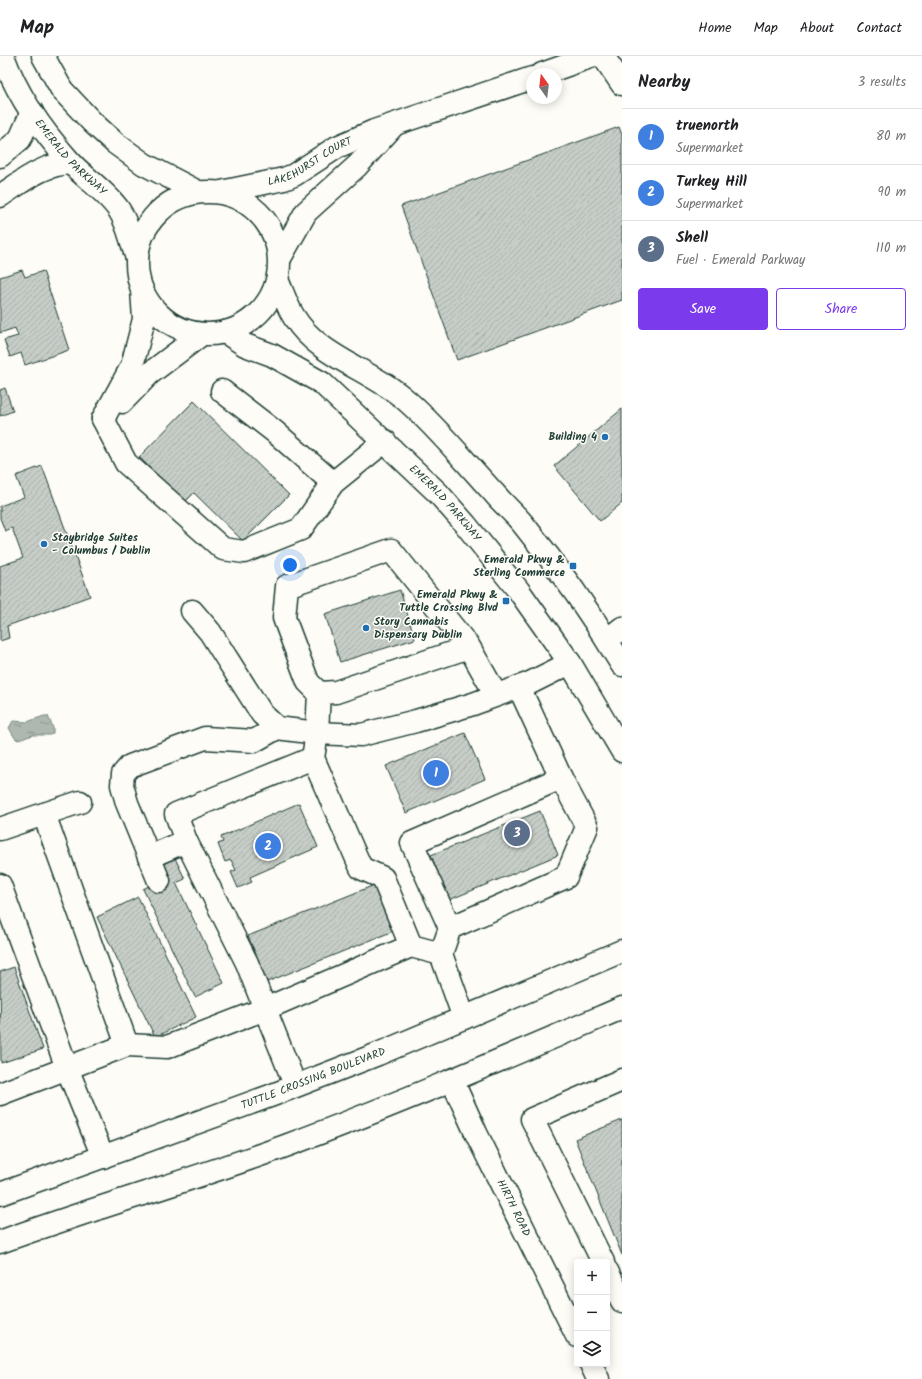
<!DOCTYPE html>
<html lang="en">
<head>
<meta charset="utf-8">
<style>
	body { margin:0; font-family:Kalam,sans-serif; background:#f2f2f2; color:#202124 }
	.controls { position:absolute; right:12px; bottom:12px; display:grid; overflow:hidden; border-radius:4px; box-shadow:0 2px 10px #0003 }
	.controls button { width:36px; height:36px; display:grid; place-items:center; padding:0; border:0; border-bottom:1px solid #e0e0e0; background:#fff; color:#202124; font:20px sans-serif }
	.compass { position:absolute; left:526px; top:12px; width:36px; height:36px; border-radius:50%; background:#fff; box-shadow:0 2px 10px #0003; rotate:346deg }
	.you { position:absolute; left:290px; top:509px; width:14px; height:14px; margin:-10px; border:3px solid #fff; border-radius:50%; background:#1a73e8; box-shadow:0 0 0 6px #1a73e833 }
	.badge { display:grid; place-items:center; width:26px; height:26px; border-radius:50%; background:#7c3aed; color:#fff; font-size:13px; font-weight:700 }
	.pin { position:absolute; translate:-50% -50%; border:2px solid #fff; box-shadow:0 1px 4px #0006 }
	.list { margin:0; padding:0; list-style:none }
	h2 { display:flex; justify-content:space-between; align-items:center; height:52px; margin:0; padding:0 16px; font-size:17px }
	h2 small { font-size:13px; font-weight:400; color:#757577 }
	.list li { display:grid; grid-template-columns:26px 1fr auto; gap:12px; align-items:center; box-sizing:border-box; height:56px; padding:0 16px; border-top:1px solid #e0e0e0 }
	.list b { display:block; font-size:15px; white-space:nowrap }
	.list p { margin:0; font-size:13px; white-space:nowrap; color:#757577 }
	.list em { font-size:13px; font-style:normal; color:#757577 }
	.actions { display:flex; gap:8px; padding:12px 16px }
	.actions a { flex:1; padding:9px 0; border:1px solid #7c3aed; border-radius:4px; text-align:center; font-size:14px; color:#7c3aed }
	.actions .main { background:#7c3aed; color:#fff }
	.icon { flex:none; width:22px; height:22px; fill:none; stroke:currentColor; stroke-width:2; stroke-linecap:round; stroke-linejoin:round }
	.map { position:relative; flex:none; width:622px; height:1323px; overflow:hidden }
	header { display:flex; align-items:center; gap:24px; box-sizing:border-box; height:56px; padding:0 20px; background:#fff; border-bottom:1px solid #e0e0e0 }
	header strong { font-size:19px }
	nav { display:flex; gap:22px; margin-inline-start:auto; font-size:14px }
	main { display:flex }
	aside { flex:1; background:#fff }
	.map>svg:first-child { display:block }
	.water { fill:url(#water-ripples); stroke:#75877f }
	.building { fill:url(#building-hatch); stroke:#1f3d34 }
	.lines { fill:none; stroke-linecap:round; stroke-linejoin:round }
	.minor-casing { stroke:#1f3d34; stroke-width:25 }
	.major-casing { stroke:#1f3d34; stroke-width:25 }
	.minor { stroke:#fdfcf7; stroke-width:22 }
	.major { stroke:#fdfcf7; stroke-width:22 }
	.poi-dot { fill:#1f6fb2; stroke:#fdfcf7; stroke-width:1.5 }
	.labels { text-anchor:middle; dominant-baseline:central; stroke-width:3; stroke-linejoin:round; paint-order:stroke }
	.street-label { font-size:11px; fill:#1f3d34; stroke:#fdfcf7 }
	.poi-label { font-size:11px; font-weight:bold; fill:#1f3d34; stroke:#fdfcf7; text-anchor:end }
</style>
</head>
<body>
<header>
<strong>Map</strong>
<nav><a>Home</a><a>Map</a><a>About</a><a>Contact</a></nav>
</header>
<main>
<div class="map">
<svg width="622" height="1323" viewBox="0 0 622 1323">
	<defs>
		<pattern id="water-ripples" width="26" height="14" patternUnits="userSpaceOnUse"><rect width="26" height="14" fill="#aeb8b1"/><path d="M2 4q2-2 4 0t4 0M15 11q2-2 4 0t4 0" fill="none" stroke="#8d9791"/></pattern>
		<pattern id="building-hatch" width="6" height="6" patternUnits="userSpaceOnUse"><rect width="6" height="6" fill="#c6cdc7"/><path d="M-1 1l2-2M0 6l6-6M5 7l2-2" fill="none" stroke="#aab1ac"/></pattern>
	</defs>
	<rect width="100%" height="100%" fill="#fdfcf7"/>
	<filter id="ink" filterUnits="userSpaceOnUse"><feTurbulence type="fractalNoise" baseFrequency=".025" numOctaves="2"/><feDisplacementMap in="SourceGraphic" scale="8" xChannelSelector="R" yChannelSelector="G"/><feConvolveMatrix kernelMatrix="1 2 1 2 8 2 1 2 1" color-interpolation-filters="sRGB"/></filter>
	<g filter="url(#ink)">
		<path class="water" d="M 44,660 L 48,660 L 53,672 L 53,677 L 50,679 L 33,679 L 18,684 L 15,682 L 9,672 L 13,665 L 27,666 Z"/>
		<g class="building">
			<path d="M 619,71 L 622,79 L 622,244 L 457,304 L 401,150 Z"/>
			<path d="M 22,214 L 25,221 L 43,215 L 69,294 L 25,309 L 21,297 L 10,301 L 4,284 L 18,280 L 15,272 L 0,277 L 0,221 Z"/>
			<path d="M 5,332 L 13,355 L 0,360 L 0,334 Z"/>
			<path d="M 194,345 L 289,439 L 243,485 L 194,437 L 185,446 L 139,401 Z"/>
			<path d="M 622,353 L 622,447 L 600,465 L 554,410 Z"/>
			<path d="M 42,410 L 90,540 L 7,570 L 9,582 L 0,585 L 0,510 L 23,502 L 12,472 L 5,475 L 0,462 L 0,450 L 24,441 L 16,420 Z"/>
			<path d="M 400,534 L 415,583 L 340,606 L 325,558 Z"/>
			<path d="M 465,677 L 485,723 L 406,757 L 386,710 Z"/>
			<path d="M 299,747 L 318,791 L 250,821 L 252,826 L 238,832 L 231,816 L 236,814 L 231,804 L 225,806 L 218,788 L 223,786 L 221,781 Z"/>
			<path d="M 540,755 L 558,799 L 449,844 L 431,799 Z"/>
			<path d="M 175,802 L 185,823 L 176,827 L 224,927 L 195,941 L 143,833 L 159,825 L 163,808 Z"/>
			<path d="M 377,828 L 396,874 L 267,926 L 248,880 Z"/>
			<path d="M 138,841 L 196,961 L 155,981 L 97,861 Z"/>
			<path d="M 14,911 L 43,993 L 1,1007 L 0,916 Z"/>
			<path d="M 622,1064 L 622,1199 L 575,1083 Z"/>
		</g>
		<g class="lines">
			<g class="minor-casing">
				<g id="minor">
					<path d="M 603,0 L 622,28"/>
					<path d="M 542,18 L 593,0"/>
					<path d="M 0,100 L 20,83 L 32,56"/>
					<path id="s1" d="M 221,136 L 284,123 L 294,119 L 337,91 L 374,75 L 532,22"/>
					<path d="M 0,140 C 23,125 43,108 71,107"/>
					<path d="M 280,202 L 306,156 L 357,110 L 394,69"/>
					<path d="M 222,335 L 275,376 L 333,427"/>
					<path d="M 122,346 L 149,318 L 202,278"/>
					<path d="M 103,363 L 126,407 L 223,493 L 244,496 L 301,473 L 333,427 L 385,385"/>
					<path d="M 103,363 L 132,310 L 144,263 L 142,234"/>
					<path d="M 192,555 L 210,576 L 262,658 L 277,672 L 317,677 L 361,679 L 416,665 L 473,648 L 530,627 L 570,607"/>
					<path d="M 607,584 L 622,572"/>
					<path d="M 469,591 L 336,636 L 319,637 L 308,626 L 284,562 L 287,530 L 391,494 L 469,591 L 496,639"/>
					<path d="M 519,631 L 561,722"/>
					<path d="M 319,637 L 317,677 L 313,702 L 361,812 L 383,822 L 411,890"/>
					<path d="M 313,702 L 176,758 L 186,785 L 247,907 L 265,953 L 411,890 L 441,898"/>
					<path d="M 80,746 L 44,758 L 127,989"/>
					<path d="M 0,773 L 44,758"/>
					<path d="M 149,801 L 186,785"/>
					<path d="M 159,825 L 127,747 L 122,729 L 123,718 L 130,710 L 205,682 L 254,685 L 277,672"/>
					<path d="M 0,829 L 67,1012 L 103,1101"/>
					<path d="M 450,872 L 412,787 L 561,722 L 587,771 L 566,821 L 450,872 L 441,898 L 464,962"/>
					<path id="s2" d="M 452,1024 L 476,1077 L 577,1280"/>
					<path d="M 0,1038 L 127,989 L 167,991 L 265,953 L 295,1029"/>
					<path id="s3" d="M 0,1138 L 270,1040 L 378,998 L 622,895"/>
					<path d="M 0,1186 C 95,1151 193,1124 288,1089 C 401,1047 512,999 622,952"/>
					<path d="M 603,1206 L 532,1063 L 622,1024"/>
					<path d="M 607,1215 L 622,1245"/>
					<path d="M 591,1308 L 598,1323"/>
				</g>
			</g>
			<g class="major-casing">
				<g id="major">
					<path id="s4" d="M 3,0 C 17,39 43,76 71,107 C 86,123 106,135 119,154 C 128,167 131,186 137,202"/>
					<path d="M 43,0 L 62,34 L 92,66 L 115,87 L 144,108 L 198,136"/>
					<circle cx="208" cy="207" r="71"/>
					<path d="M 278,226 C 283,237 287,250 294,261 C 319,302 373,314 407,345 C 439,373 465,406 494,437 C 503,448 514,457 523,468 C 559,512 593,560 622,609"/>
					<path id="s5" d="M 225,276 L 245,289 L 272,299 L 322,327 L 438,437 L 466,469 L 519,535 L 570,607 L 622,695"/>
				</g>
			</g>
			<use href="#minor" class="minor"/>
			<use href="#major" class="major"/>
		</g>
	</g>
	<g class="poi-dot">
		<circle cx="605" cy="381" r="4"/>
		<circle cx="44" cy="488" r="4"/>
		<rect x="569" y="506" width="8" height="8" rx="2"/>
		<rect x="502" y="541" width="8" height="8" rx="2"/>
		<circle cx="366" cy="572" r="4"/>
	</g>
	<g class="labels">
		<g class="street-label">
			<text stroke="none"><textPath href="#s4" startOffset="123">EMERALD PARKWAY</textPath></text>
			<text stroke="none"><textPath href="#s1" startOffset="95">LAKEHURST COURT</textPath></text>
			<text stroke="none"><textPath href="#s5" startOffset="282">EMERALD PARKWAY</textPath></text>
			<text stroke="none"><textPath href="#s3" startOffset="334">TUTTLE CROSSING BOULEVARD</textPath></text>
			<text stroke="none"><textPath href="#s2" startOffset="142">HIRTH ROAD</textPath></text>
		</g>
		<g class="poi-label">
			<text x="597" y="381">Building 4</text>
			<text x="52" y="482" text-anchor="start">Staybridge Suites<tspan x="52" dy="13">- Columbus / Dublin</tspan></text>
			<text x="565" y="504">Emerald Pkwy &amp;<tspan x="565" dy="13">Sterling Commerce</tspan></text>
			<text x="498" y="539">Emerald Pkwy &amp;<tspan x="498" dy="13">Tuttle Crossing Blvd</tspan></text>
			<text x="374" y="566" text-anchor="start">Story Cannabis<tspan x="374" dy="13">Dispensary Dublin</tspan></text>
		</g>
	</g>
</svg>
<div class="controls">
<button>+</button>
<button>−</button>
<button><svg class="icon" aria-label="layers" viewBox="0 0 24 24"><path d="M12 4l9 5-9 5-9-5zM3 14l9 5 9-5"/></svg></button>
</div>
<svg class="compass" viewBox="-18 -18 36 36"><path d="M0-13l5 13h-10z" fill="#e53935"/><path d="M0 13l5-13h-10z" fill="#757577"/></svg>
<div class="you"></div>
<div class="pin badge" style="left:436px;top:717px;background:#3f7fe0">1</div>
<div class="pin badge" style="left:268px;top:790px;background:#3f7fe0">2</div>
<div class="pin badge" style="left:517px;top:777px;background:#5c6f8a">3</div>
</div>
<aside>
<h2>Nearby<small>3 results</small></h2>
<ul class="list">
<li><span class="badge" style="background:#3f7fe0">1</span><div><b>truenorth</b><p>Supermarket</p></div><em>80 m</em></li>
<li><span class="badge" style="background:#3f7fe0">2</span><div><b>Turkey Hill</b><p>Supermarket</p></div><em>90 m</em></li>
<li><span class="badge" style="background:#5c6f8a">3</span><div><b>Shell</b><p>Fuel · Emerald Parkway</p></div><em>110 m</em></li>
</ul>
<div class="actions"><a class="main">Save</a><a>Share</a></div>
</aside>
</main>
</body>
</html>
